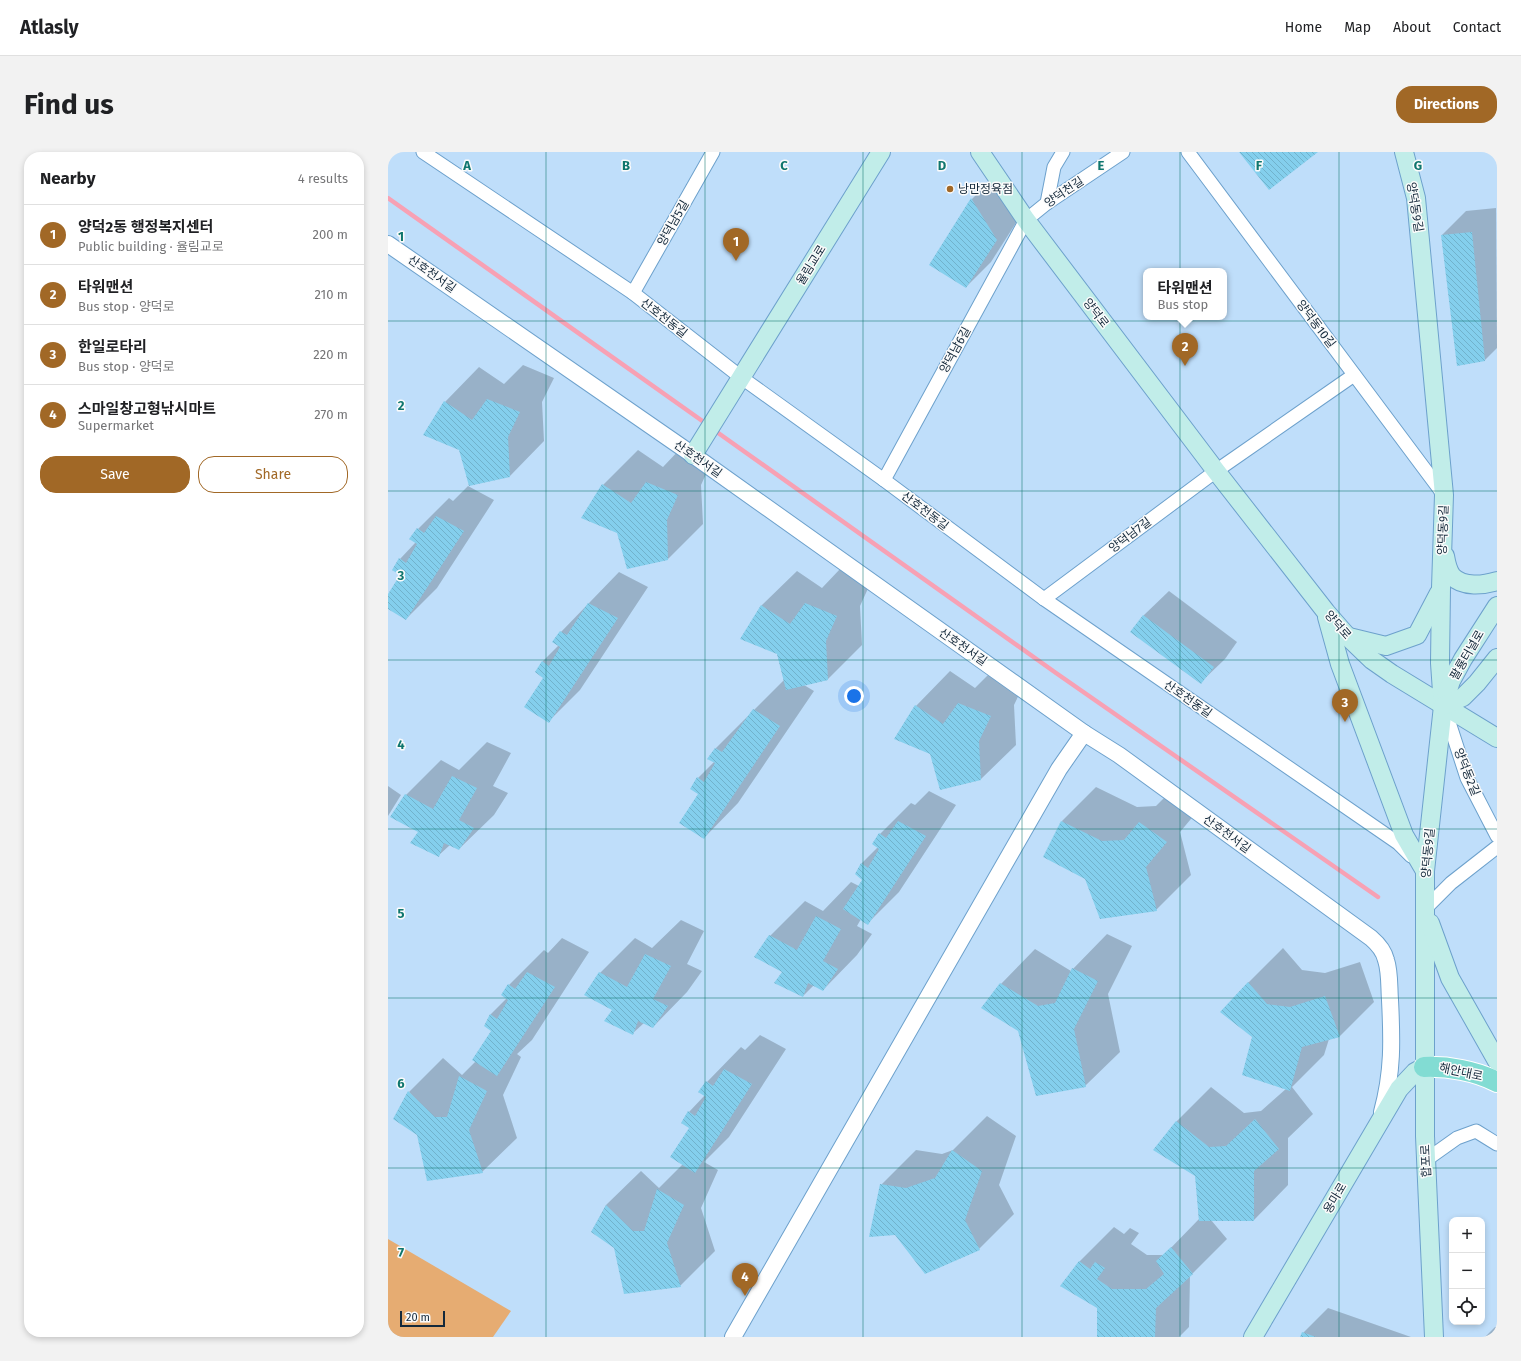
<!DOCTYPE html>
<html lang="en">
<head>
<meta charset="utf-8">
<style>
	body { margin:0; font-family:"Fira Sans","Noto Sans KR",sans-serif; background:#f2f2f2; color:#202124 }
	.controls { position:absolute; right:12px; bottom:12px; display:grid; overflow:hidden; border-radius:8px; box-shadow:0 2px 6px #0003 }
	.controls button { width:36px; height:36px; display:grid; place-items:center; padding:0; border:0; border-bottom:1px solid #e0e0e0; background:#fff; color:#202124; font:20px sans-serif }
	.scale { position:absolute; left:12px; bottom:10px; width:45px; box-sizing:border-box; padding-left:4px; border:2px solid #14293b; border-top:0; font-size:11px; line-height:14px; white-space:nowrap; color:#14293b; -webkit-text-stroke:3px #fbfbfb; paint-order:stroke }
	.you { position:absolute; left:466px; top:544px; width:14px; height:14px; margin:-10px; border:3px solid #fff; border-radius:50%; background:#1a73e8; box-shadow:0 0 0 6px #1a73e833 }
	.badge { display:grid; place-items:center; width:26px; height:26px; border-radius:50%; background:#a16826; color:#fff; font-size:13px; font-weight:700 }
	.pin { position:absolute; translate:-50% -33px; filter:drop-shadow(0 1px 2px #0008) }
	.pin::after { content:''; position:absolute; top:21px; width:14px; height:12px; background:inherit; clip-path:polygon(0 0,100% 0,50% 100%) }
	.popup { position:absolute; left:755px; top:116px; width:84px; height:52px; box-sizing:border-box; display:grid; place-content:center; border-radius:8px; background:#fff; filter:drop-shadow(0 1px 3px #0005); font-size:13px; white-space:nowrap; color:#757577 }
	.popup b { font-size:15px; color:#202124 }
	.popup::after { content:''; position:absolute; left:50%; top:100%; margin-left:-8px; border:8px solid transparent; border-top-color:#fff }
	.list { margin:0; padding:0; list-style:none }
	h2 { display:flex; justify-content:space-between; align-items:center; height:52px; margin:0; padding:0 16px; font-size:17px }
	h2 small { font-size:13px; font-weight:400; color:#757577 }
	.list li { display:grid; grid-template-columns:26px 1fr auto; gap:12px; align-items:center; box-sizing:border-box; height:60px; padding:0 16px; border-top:1px solid #e0e0e0 }
	.list b { display:block; font-size:15px; white-space:nowrap }
	.list p { margin:0; font-size:13px; white-space:nowrap; color:#757577 }
	.list em { font-size:13px; font-style:normal; color:#757577 }
	.actions { display:flex; gap:8px; padding:12px 16px }
	.actions a { flex:1; padding:9px 0; border:1px solid #a16826; border-radius:16px; text-align:center; font-size:14px; color:#a16826 }
	.actions .main { background:#a16826; color:#fff }
	.icon { flex:none; width:22px; height:22px; fill:none; stroke:currentColor; stroke-width:2; stroke-linecap:round; stroke-linejoin:round }
	.map { position:relative; flex:none; width:1109px; height:1185px; overflow:hidden; border-radius:16px }
	header { display:flex; align-items:center; gap:24px; box-sizing:border-box; height:56px; padding:0 20px; background:#fff; border-bottom:1px solid #e0e0e0 }
	header strong { font-size:19px }
	nav { display:flex; gap:22px; margin-inline-start:auto; font-size:14px }
	.intro { display:flex; align-items:center; justify-content:space-between; box-sizing:border-box; height:96px; padding:0 24px }
	h1 { margin:0; font-size:28px }
	.button { padding:10px 18px; border-radius:16px; background:#a16826; color:#fff; font-size:14px; font-weight:700 }
	main { display:flex; gap:24px; padding:0 24px }
	aside { flex:1; background:#fff; border-radius:16px; box-shadow:0 2px 6px #0003 }
	.map>svg:first-child { display:block }
	.park { fill:#e6ac72 }
	.shadow { fill:#0003 }
	.lines { fill:none; stroke-linecap:round; stroke-linejoin:round }
	.stream { stroke:#f7a1b4; stroke-width:4.5 }
	.building { fill:url(#building-back-hatch) }
	.minor-casing { stroke:#6da1cc; stroke-width:15 }
	.tertiary-casing { stroke:#6da1cc; stroke-width:18 }
	.secondary-casing { stroke:#6da1cc; stroke-width:20 }
	.primary-casing { stroke:#fff; stroke-width:22 }
	.minor { stroke:#fff; stroke-width:13 }
	.tertiary { stroke:#fff; stroke-width:16 }
	.secondary { stroke:#c1ede9; stroke-width:18 }
	.primary { stroke:#82dcd3; stroke-width:20 }
	.grid { fill:none; stroke:#0f766e; stroke-width:1; stroke-opacity:0.55 }
	.poi-dot { fill:#a16826; stroke:#fbfbfb; stroke-width:1.5 }
	.labels { text-anchor:middle; dominant-baseline:central; stroke-width:3; stroke-linejoin:round; paint-order:stroke }
	.poi-label { font-size:12px; fill:#14293b; stroke:#fbfbfb; text-anchor:start }
	.street-label { font-size:12px; fill:#14293b; stroke:#fbfbfb }
	.grid-label { font-size:13px; text-anchor:middle; font-weight:bold; fill:#0f766e; stroke:#fbfbfb; stroke-width:3; stroke-linejoin:round; paint-order:stroke }
</style>
</head>
<body>
<header>
<strong>Atlasly</strong>
<nav><a>Home</a><a>Map</a><a>About</a><a>Contact</a></nav>
</header>
<div class="intro"><h1>Find us</h1><a class="button">Directions</a></div>
<main>
<aside>
<h2>Nearby<small>4 results</small></h2>
<ul class="list">
<li><span class="badge">1</span><div><b>양덕2동 행정복지센터</b><p>Public building · 율림교로</p></div><em>200 m</em></li>
<li><span class="badge">2</span><div><b>타워맨션</b><p>Bus stop · 양덕로</p></div><em>210 m</em></li>
<li><span class="badge">3</span><div><b>한일로타리</b><p>Bus stop · 양덕로</p></div><em>220 m</em></li>
<li><span class="badge">4</span><div><b>스마일창고형낚시마트</b><p>Supermarket</p></div><em>270 m</em></li>
</ul>
<div class="actions"><a class="main">Save</a><a>Share</a></div>
</aside>
<div class="map">
<svg width="1109" height="1185" viewBox="0 0 1109 1185">
	<defs>
		<pattern id="building-back-hatch" width="6" height="6" patternUnits="userSpaceOnUse"><rect width="6" height="6" fill="#84cfed"/><path d="M-1 5l2 2M0 0l6 6M5-1l2 2" fill="none" stroke="#71b2cc"/></pattern>
	</defs>
	<rect width="100%" height="100%" fill="#bfdefa"/>
	<path class="park" d="M 0,1087 L 123,1159 L 105,1185 L 0,1185 Z"/>
	<g class="shadow">
		<path d="M 608,23 L 633,63 L 603,110 L 578,135 L 542,112 L 584,47 Z"/>
		<path d="M 1108,56 L 1109,196 L 1097,208 L 1054,83 L 1078,59 Z"/>
		<path d="M 135,213 L 166,226 L 154,250 L 156,289 L 122,324 L 57,250 L 91,215 L 116,232 Z"/>
		<path d="M 293,296 L 324,309 L 313,333 L 315,372 L 280,407 L 215,333 L 250,298 L 275,315 Z"/>
		<path d="M 80,334 L 106,348 L 49,436 L 18,467 L 0,455 L 0,444 L 14,423 L 6,417 L 12,407 L 28,390 L 30,377 L 61,346 L 65,349 Z"/>
		<path d="M 452,417 L 483,430 L 472,454 L 474,493 L 439,528 L 416,533 L 426,539 L 350,651 L 316,686 L 310,626 L 326,610 L 321,606 L 328,596 L 396,528 L 389,501 L 354,486 L 374,453 L 409,419 L 434,436 Z"/>
		<path d="M 231,420 L 260,435 L 192,538 L 161,569 L 156,525 L 149,520 L 155,509 L 171,493 L 173,480 Z"/>
		<path d="M 781,439 L 849,490 L 837,507 L 812,531 L 744,480 L 756,463 Z"/>
		<path d="M 606,517 L 637,530 L 626,553 L 628,593 L 593,627 L 528,554 L 562,519 L 587,536 Z"/>
		<path d="M 99,590 L 123,601 L 105,634 L 120,641 L 106,663 L 71,697 L 62,693 L 51,703 L 31,679 L 18,643 L 53,608 L 71,618 Z"/>
		<path d="M 0,634 L 13,643 L 0,664 Z"/>
		<path d="M 708,635 L 749,655 L 768,654 L 786,636 L 813,655 L 792,680 L 803,723 L 768,758 L 697,727 L 674,669 Z"/>
		<path d="M 541,639 L 568,653 L 511,740 L 480,771 L 473,767 L 469,774 L 484,782 L 469,803 L 435,838 L 426,833 L 415,844 L 395,820 L 368,805 L 382,784 L 417,749 L 435,759 L 463,730 L 471,734 L 476,727 L 468,722 L 474,711 L 490,695 L 485,692 L 492,682 L 523,651 L 527,653 Z"/>
		<path d="M 293,768 L 316,779 L 299,812 L 314,819 L 299,840 L 265,875 L 256,871 L 245,881 L 225,857 L 212,821 L 247,786 L 264,796 Z"/>
		<path d="M 719,782 L 744,794 L 720,842 L 732,900 L 697,934 L 631,878 L 613,832 L 647,797 L 683,819 Z"/>
		<path d="M 174,786 L 201,800 L 144,888 L 129,902 L 133,905 L 115,943 L 129,986 L 94,1020 L 21,940 L 55,906 L 74,923 L 88,909 L 105,878 L 97,873 L 103,862 L 119,846 L 121,833 L 156,798 L 160,801 Z"/>
		<path d="M 895,796 L 914,818 L 937,821 L 972,810 L 986,850 L 952,884 L 941,887 L 936,903 L 904,935 L 925,962 L 900,986 L 900,1033 L 866,1068 L 823,1068 L 839,1087 L 802,1124 L 801,1175 L 791,1185 L 710,1185 L 710,1156 L 691,1110 L 726,1075 L 736,1082 L 742,1076 L 751,1081 L 743,1092 L 759,1103 L 776,1103 L 811,1067 L 808,1024 L 766,998 L 789,969 L 823,935 L 856,961 L 873,959 L 899,936 L 865,885 L 860,831 Z"/>
		<path d="M 372,883 L 398,897 L 341,985 L 316,1010 L 330,1018 L 313,1056 L 327,1099 L 292,1134 L 227,1096 L 204,1079 L 218,1053 L 253,1019 L 271,1036 L 295,1012 L 302,976 L 301,960 L 317,943 L 319,930 L 353,895 L 357,898 Z"/>
		<path d="M 599,964 L 628,984 L 611,1033 L 626,1062 L 591,1097 L 493,1033 L 528,998 L 554,1002 L 565,998 Z"/>
		<path d="M 940,1156 L 1023,1185 L 913,1185 L 915,1181 Z"/>
		<path d="M 1107,1175 L 1109,1175 L 1109,1185 L 1097,1185 Z"/>
	</g>
	<g class="lines">
		<g class="stream">
			<path d="M 0,46 L 320,273"/>
			<path d="M 326,278 L 668,521 L 990,745"/>
		</g>
	</g>
	<g class="building">
		<path d="M 851,0 L 930,0 L 881,38 Z"/>
		<path d="M 583,46 L 609,88 L 578,136 L 541,113 Z"/>
		<path d="M 1084,80 L 1097,209 L 1069,214 L 1053,83 Z"/>
		<path d="M 99,247 L 132,260 L 120,285 L 122,325 L 81,334 L 71,298 L 35,283 L 56,249 L 84,268 Z"/>
		<path d="M 258,330 L 290,343 L 279,368 L 280,408 L 239,417 L 229,381 L 193,366 L 214,332 L 243,351 Z"/>
		<path d="M 48,364 L 76,379 L 18,468 L 0,457 L 0,442 L 12,423 L 4,418 L 11,406 L 18,411 L 29,392 L 21,387 L 29,376 L 36,381 Z"/>
		<path d="M 200,451 L 230,466 L 161,571 L 136,555 L 155,526 L 147,520 L 154,509 L 161,514 L 172,495 L 164,490 L 172,479 L 179,483 Z"/>
		<path d="M 417,451 L 449,464 L 438,489 L 440,528 L 398,538 L 389,502 L 352,487 L 373,453 L 402,472 Z"/>
		<path d="M 755,463 L 826,515 L 813,532 L 742,480 Z"/>
		<path d="M 570,551 L 603,564 L 591,589 L 593,628 L 552,638 L 542,602 L 506,587 L 527,553 L 555,572 Z"/>
		<path d="M 365,557 L 392,574 L 316,687 L 291,671 L 310,642 L 302,637 L 309,625 L 316,630 L 327,611 L 319,607 L 327,596 L 334,600 Z"/>
		<path d="M 64,624 L 89,636 L 71,668 L 86,676 L 71,698 L 56,691 L 51,705 L 22,691 L 30,680 L 2,665 L 17,642 L 45,657 Z"/>
		<path d="M 510,669 L 538,684 L 480,773 L 455,757 L 474,728 L 467,722 L 473,711 L 480,716 L 491,697 L 484,692 L 491,681 L 498,686 Z"/>
		<path d="M 673,669 L 714,689 L 736,688 L 751,670 L 779,690 L 758,715 L 769,759 L 712,767 L 697,727 L 655,705 Z"/>
		<path d="M 428,764 L 453,777 L 435,809 L 450,817 L 435,839 L 420,831 L 415,845 L 386,831 L 394,820 L 366,805 L 381,783 L 409,798 Z"/>
		<path d="M 257,802 L 283,814 L 265,847 L 280,854 L 265,876 L 250,869 L 245,883 L 216,869 L 224,858 L 196,843 L 211,820 L 239,835 Z"/>
		<path d="M 684,816 L 710,829 L 686,877 L 698,935 L 648,944 L 630,879 L 593,856 L 612,831 L 650,854 L 667,851 Z"/>
		<path d="M 139,820 L 167,835 L 109,924 L 84,908 L 103,879 L 96,874 L 102,862 L 109,867 L 120,848 L 113,843 L 120,832 L 127,837 Z"/>
		<path d="M 860,830 L 879,852 L 902,855 L 937,844 L 952,885 L 914,895 L 902,939 L 854,923 L 864,885 L 832,860 Z"/>
		<path d="M 336,917 L 364,932 L 307,1021 L 282,1005 L 301,976 L 293,971 L 300,959 L 307,964 L 318,945 L 310,940 L 318,929 L 325,934 Z"/>
		<path d="M 71,924 L 99,939 L 81,978 L 95,1021 L 39,1029 L 29,983 L 5,967 L 20,939 L 47,965 L 59,965 Z"/>
		<path d="M 867,967 L 891,997 L 866,1019 L 866,1069 L 811,1069 L 807,1024 L 765,998 L 788,969 L 821,995 L 838,994 Z"/>
		<path d="M 564,998 L 594,1019 L 577,1068 L 592,1098 L 537,1122 L 507,1083 L 481,1085 L 492,1032 L 518,1036 L 547,1026 Z"/>
		<path d="M 269,1037 L 296,1053 L 279,1091 L 293,1135 L 236,1142 L 226,1096 L 203,1080 L 218,1053 L 245,1079 L 256,1079 Z"/>
		<path d="M 783,1095 L 805,1122 L 768,1156 L 767,1185 L 709,1185 L 709,1156 L 672,1134 L 691,1109 L 702,1117 L 707,1110 L 717,1116 L 709,1127 L 724,1137 L 758,1137 L 776,1122 L 768,1109 Z"/>
		<path d="M 914,1180 L 928,1185 L 912,1185 Z"/>
	</g>
	<g class="lines">
		<g class="minor-casing">
			<g id="minor">
				<path d="M 35,0 L 245,141 L 354,226 L 496,328 L 656,447 L 1010,691 L 1023,704"/>
				<path d="M 800,0 L 1056,343"/>
				<path d="M 659,51 L 666,15 L 675,0"/>
				<path d="M 245,141 L 325,0"/>
				<path d="M 496,328 L 638,68 L 659,51 L 735,0"/>
				<path d="M 656,447 L 828,319 L 966,223"/>
				<path d="M 1057,558 L 1079,626 L 1109,684"/>
				<path d="M 1037,757 L 1063,731 L 1109,695"/>
				<path d="M 1038,1008 L 1069,986 L 1088,979 L 1109,992"/>
			</g>
		</g>
		<g class="tertiary-casing">
			<g id="tertiary">
				<path d="M 0,92 L 305,303 L 696,581 L 731,603 L 983,786 C 990,792 996,799 998,808 C 1002,820 1001,835 1002,848 C 1004,888 1005,920 994,960"/>
				<path d="M 345,1185 L 671,617 L 696,581"/>
			</g>
		</g>
		<g class="secondary-casing">
			<g id="secondary">
				<path d="M 592,0 L 638,68 L 828,319 L 938,460 L 959,484 L 984,508 L 1004,522 L 1109,586"/>
				<path d="M 1016,0 L 1028,46 L 1056,343 L 1053,436 L 1052,511 L 1055,554 L 1037,719 L 1037,984 L 1046,1185"/>
				<path d="M 305,303 L 493,0"/>
				<path d="M 1057,404 C 1058,410 1060,419 1064,424 C 1075,436 1096,433 1109,429"/>
				<path d="M 939,465 L 952,512 L 1016,683 L 1037,719"/>
				<path d="M 961,485 L 998,494 L 1029,483 L 1051,441"/>
				<path d="M 1057,547 L 1063,529 L 1075,507 L 1109,454"/>
				<path d="M 1055,554 L 1075,545 L 1089,531 L 1109,506"/>
				<path d="M 1042,771 L 1062,826 L 1109,909"/>
				<path d="M 865,1185 L 1011,937 L 1027,920 L 1036,915"/>
			</g>
		</g>
		<g class="primary-casing">
			<path id="primary" d="M 1036,915 C 1060,914 1088,919 1109,930"/>
		</g>
		<use href="#minor" class="minor"/>
		<use href="#tertiary" class="tertiary"/>
		<use href="#secondary" class="secondary"/>
		<use href="#primary" class="primary"/>
	</g>
	<path class="grid" d="M 158,0 L 158,1185M 317,0 L 317,1185M 475,0 L 475,1185M 634,0 L 634,1185M 792,0 L 792,1185M 951,0 L 951,1185M 0,169 L 1109,169M 0,339 L 1109,339M 0,508 L 1109,508M 0,677 L 1109,677M 0,846 L 1109,846M 0,1016 L 1109,1016"/>
	<circle class="poi-dot" cx="562" cy="37" r="4"/>
	<g class="labels">
		<g class="poi-label">
			<text x="570" y="37">낭만정육점</text>
		</g>
		<g class="street-label">
			<text transform="translate(676 40) rotate(-34)">양덕천길</text>
			<text transform="translate(1027 55) rotate(81)">양덕동9길</text>
			<text transform="translate(285 71) rotate(-60)">양덕남5길</text>
			<text transform="translate(423 113) rotate(-58)">율림교로</text>
			<text transform="translate(44 122) rotate(35)">산호천서길</text>
			<text transform="translate(708 161) rotate(53)">양덕로</text>
			<text transform="translate(276 166) rotate(38)">산호천동길</text>
			<text transform="translate(928 172) rotate(53)">양덕동10길</text>
			<text transform="translate(567 198) rotate(-61)">양덕남6길</text>
			<text transform="translate(310 307) rotate(35)">산호천서길</text>
			<text transform="translate(537 359) rotate(37)">산호천동길</text>
			<text transform="translate(1055 378) rotate(-88)">양덕동9길</text>
			<text transform="translate(742 383) rotate(-37)">양덕남7길</text>
			<text transform="translate(950 473) rotate(49)">양덕로</text>
			<text transform="translate(575 495) rotate(35)">산호천서길</text>
			<text transform="translate(1079 503) rotate(-60)">팔룡터널로</text>
			<text transform="translate(800 547) rotate(35)">산호천동길</text>
			<text transform="translate(1079 620) rotate(68)">양덕동2길</text>
			<text transform="translate(839 682) rotate(36)">산호천서길</text>
			<text transform="translate(1040 701) rotate(-85)">양덕동9길</text>
			<text transform="translate(1073 920) rotate(12)">해안대로</text>
			<text transform="translate(1038 1009) rotate(-93)">합포로</text>
			<text transform="translate(947 1046) rotate(-59)">용마로</text>
		</g>
	</g>
	<g class="grid-label">
		<text x="79" y="18">A</text>
		<text x="238" y="18">B</text>
		<text x="396" y="18">C</text>
		<text x="554" y="18">D</text>
		<text x="713" y="18">E</text>
		<text x="871" y="18">F</text>
		<text x="1030" y="18">G</text>
		<text x="13" y="89">1</text>
		<text x="13" y="258">2</text>
		<text x="13" y="428">3</text>
		<text x="13" y="597">4</text>
		<text x="13" y="766">5</text>
		<text x="13" y="936">6</text>
		<text x="13" y="1105">7</text>
	</g>
</svg>
<div class="controls">
<button>+</button>
<button>−</button>
<button><svg class="icon" aria-label="locate" viewBox="0 0 24 24"><circle cx="12" cy="12" r="6"/><path d="M12 2v4M12 18v4M2 12h4M18 12h4"/></svg></button>
</div>
<div class="scale">20 m</div>
<div class="you"></div>
<div class="pin badge" style="left:348px;top:109px">1</div>
<div class="pin badge" style="left:797px;top:214px">2</div>
<div class="popup"><b>타워맨션</b>Bus stop</div>
<div class="pin badge" style="left:957px;top:570px">3</div>
<div class="pin badge" style="left:357px;top:1144px">4</div>
</div>
</main>
</body>
</html>
